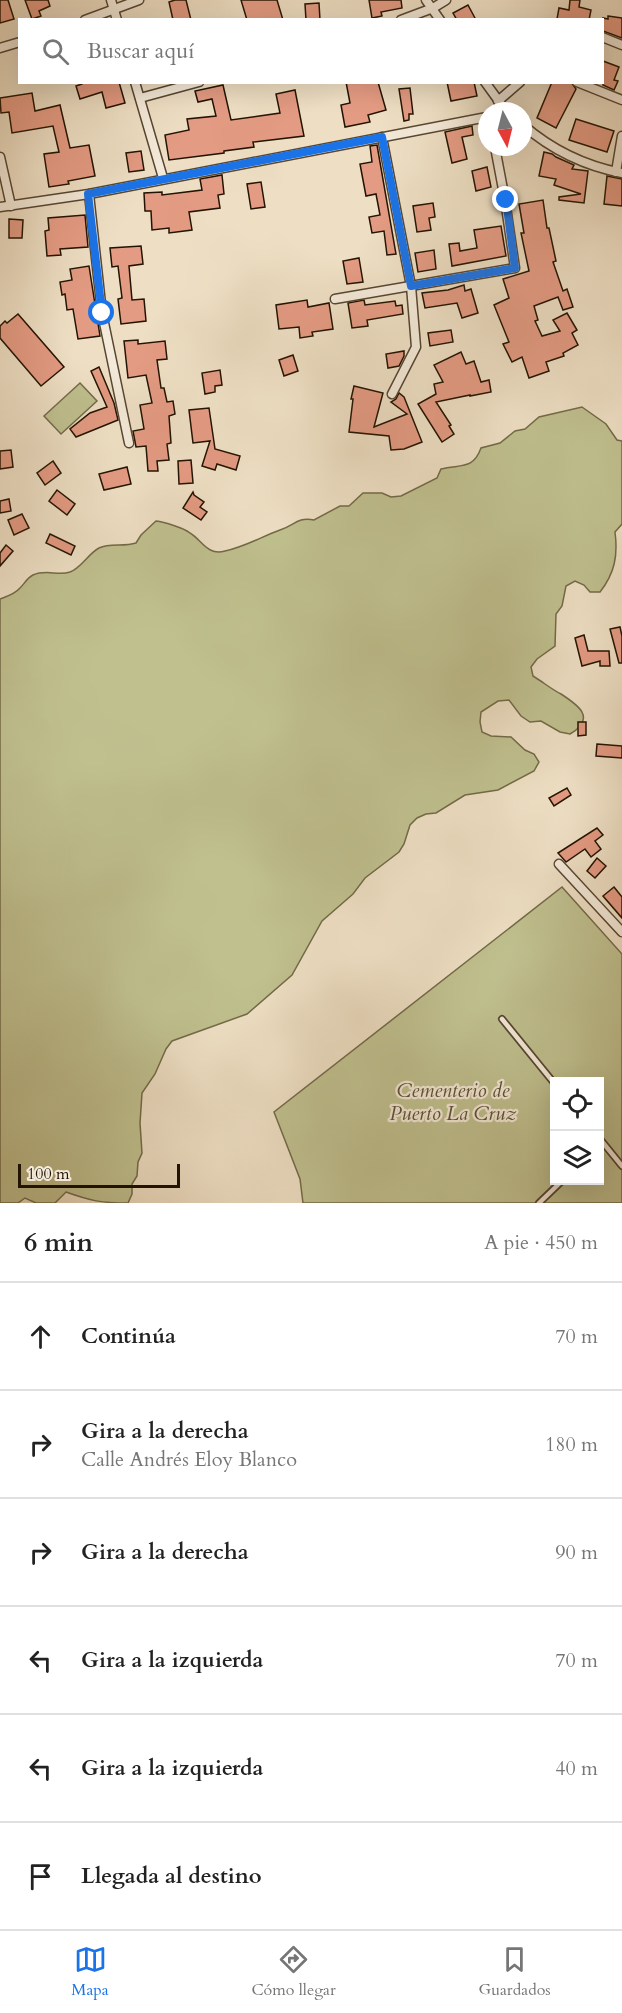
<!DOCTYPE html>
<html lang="es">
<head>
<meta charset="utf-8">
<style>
	body { margin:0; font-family:Cardo,serif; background:#f6f6f6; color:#222 }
	.controls { position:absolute; right:18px; bottom:18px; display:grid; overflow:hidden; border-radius:0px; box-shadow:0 6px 24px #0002 }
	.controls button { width:54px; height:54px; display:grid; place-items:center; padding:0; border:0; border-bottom:2px solid #e0e0e0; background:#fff; color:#222; font:30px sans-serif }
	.compass { position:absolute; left:478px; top:102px; width:54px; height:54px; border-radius:50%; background:#fff; box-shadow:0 6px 24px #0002; rotate:173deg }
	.scale { position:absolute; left:18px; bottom:15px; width:162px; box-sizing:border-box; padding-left:6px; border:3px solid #231302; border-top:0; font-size:16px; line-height:21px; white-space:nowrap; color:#231302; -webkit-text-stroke:4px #f4ead9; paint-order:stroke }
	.stop { position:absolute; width:18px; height:18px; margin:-14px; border:4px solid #1a73e8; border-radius:50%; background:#fff }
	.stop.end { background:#1a73e8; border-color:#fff; box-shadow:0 2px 6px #0008 }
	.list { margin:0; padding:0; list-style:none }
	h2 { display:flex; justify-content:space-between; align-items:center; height:78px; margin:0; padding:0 24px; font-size:26px }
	h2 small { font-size:20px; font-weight:400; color:#767676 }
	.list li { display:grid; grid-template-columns:39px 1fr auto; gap:18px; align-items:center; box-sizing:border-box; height:108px; padding:0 24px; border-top:2px solid #e0e0e0 }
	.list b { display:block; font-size:22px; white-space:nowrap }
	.list p { margin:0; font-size:20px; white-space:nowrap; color:#767676 }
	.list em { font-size:20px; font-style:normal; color:#767676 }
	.icon { flex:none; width:33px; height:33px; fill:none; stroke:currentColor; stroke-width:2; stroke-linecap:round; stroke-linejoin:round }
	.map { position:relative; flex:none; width:622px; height:1203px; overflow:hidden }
	.search { position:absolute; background:#fff; box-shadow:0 6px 24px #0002; left:18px; right:18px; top:18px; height:66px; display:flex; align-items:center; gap:15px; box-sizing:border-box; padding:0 21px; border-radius:0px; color:#767676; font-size:22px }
	.sheet { height:726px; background:#fff }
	nav { display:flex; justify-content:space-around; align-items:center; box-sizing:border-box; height:84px; border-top:2px solid #e0e0e0; background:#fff; font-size:16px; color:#767676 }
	nav a { display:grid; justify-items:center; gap:3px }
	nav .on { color:#1a73e8 }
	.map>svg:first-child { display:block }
	.green { fill:#c0c08f; stroke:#726a48; stroke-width:1.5; fill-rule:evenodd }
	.building { fill:#e49b83; stroke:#231302; stroke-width:1.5 }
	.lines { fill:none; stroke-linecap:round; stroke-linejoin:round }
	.lane-casing { stroke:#564632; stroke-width:8 }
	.street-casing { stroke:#564632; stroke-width:11 }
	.lane { stroke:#f4ead9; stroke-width:4.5 }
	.street { stroke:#f4ead9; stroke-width:8 }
	.route { stroke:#1a73e8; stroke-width:8 }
	.labels { text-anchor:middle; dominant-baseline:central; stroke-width:4.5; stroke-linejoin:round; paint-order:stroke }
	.park-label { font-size:20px; font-style:italic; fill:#5a5033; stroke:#f4ead9 }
</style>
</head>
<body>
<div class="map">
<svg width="622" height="1203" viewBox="0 0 622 1203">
	<rect width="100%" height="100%" fill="#eedfc4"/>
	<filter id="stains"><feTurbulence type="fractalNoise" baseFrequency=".00333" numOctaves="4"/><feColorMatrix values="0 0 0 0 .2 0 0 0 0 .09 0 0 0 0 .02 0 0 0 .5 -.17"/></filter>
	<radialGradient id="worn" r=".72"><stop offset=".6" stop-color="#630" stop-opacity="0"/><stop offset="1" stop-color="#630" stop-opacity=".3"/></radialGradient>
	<g class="green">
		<path d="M 80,383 L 97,401 L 61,434 L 44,416 Z"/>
		<path d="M 582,407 L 606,424 L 617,440 L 622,441 L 622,524 L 615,532 C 618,555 615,573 600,592 L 590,592 L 584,585 L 575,581 L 566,586 L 562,606 L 556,614 L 555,646 L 537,659 L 531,667 L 533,676 C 543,682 551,689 561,694 C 578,705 597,718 570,734 L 560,732 L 541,721 L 530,722 L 521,716 L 509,700 L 498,701 L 481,712 L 480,722 L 482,732 L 491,736 L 511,737 L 525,750 L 534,754 L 539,762 L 534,771 L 498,790 L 465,795 L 436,813 L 426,814 L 417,818 L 410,825 L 404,844 L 399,852 L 365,878 L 353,894 L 322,921 L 292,975 L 247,1014 L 172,1041 L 166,1049 L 155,1074 L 142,1093 L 140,1123 L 142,1153 L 138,1162 L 137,1176 L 132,1184 L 132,1194 L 128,1203 C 101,1203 91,1201 66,1192 L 55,1203 L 36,1203 L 25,1198 L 18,1203 L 0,1203 L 0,599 C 8,596 15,594 20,588 C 25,583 27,578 33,575 C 46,569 58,576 70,572 C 81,568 88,554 99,548 C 110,543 124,547 136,543 L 141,535 L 156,521 C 164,522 184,528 190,533 C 202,540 207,556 225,551 C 244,547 261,537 280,530 C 295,525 297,517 314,520 L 340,506 L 349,506 L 363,493 L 382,493 L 391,497 L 401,496 L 437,478 L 441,469 C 461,464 473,470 481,448 L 500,443 L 515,431 L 525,429 L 539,417 Z"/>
		<path d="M 562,887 L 622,954 L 622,1203 L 303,1203 L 300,1179 L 274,1112 ZM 554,1082 L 600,1082 L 600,1180 L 554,1180 Z"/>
	</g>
	<g class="building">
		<path d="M 0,0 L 8,0 L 14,19 L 0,23 Z"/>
		<path d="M 25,0 L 48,0 L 50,6 L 39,11 L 41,16 L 32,19 Z"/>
		<path d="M 175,0 L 186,0 L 191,20 L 173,20 L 169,2 Z"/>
		<path d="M 241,0 L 277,0 L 283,20 L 247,20 Z"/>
		<path d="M 369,0 L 401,0 L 402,8 L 381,12 L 382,16 L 372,18 Z"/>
		<path d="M 570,0 L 580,0 L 579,7 L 591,10 L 589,20 L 557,19 L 559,8 L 569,10 Z"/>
		<path d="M 319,3 L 320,20 L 306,20 L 305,4 Z"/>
		<path d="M 468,5 L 476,20 L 457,20 L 453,13 Z"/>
		<path d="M 608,16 L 622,18 L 622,38 L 603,31 L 603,18 L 608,19 Z"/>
		<path d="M 603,61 L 619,67 L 614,80 L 618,81 L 614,90 L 603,85 Z"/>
		<path d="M 82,82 L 119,82 L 125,103 L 106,108 L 102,92 L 80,99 L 76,86 L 82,84 Z"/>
		<path d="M 346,82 L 378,82 L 386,110 L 368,115 L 370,122 L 345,127 L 341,105 L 350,103 Z"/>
		<path d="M 447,82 L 474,82 L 477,96 L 451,101 Z"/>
		<path d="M 552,82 L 571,82 L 576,89 L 556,128 L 537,118 Z"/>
		<path d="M 223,85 L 231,120 L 280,113 L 276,94 L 295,90 L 304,136 L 253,142 L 254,147 L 224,151 L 224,153 L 169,160 L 165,135 L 189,130 L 187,119 L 216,116 L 212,99 L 198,102 L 195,91 Z"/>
		<path d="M 410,88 L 413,114 L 409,114 L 409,120 L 404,121 L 399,89 Z"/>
		<path d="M 32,93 L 35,111 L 60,105 L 70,148 L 89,145 L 95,176 L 68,181 L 69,184 L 49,187 L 44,154 L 59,152 L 53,126 L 12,133 L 9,112 L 1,113 L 0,98 Z"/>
		<path d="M 576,119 L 614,131 L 607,152 L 569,140 Z"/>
		<path d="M 472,126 L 473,135 L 462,137 L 467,159 L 452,163 L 445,132 Z"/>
		<path d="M 377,145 L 396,254 L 387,255 L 384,231 L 372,233 L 369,217 L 380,215 L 376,194 L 366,196 L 360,164 L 372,162 L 370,146 Z"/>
		<path d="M 141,151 L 144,170 L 129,172 L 126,153 Z"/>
		<path d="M 544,152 L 552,154 L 556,157 L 574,165 L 572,169 L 588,171 L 584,203 L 559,200 L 559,197 L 581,194 L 554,185 L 556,179 L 539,176 Z"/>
		<path d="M 487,167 L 491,187 L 476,191 L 472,171 Z"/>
		<path d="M 222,175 L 224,194 L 218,195 L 220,208 L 189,212 L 192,230 L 169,233 L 169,228 L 152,230 L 151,211 L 145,211 L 144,193 L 162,192 L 162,195 L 202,190 L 200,179 Z"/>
		<path d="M 607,176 L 622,179 L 622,206 L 604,204 Z"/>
		<path d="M 261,182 L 265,207 L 251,209 L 247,184 Z"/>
		<path d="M 543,200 L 547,228 L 549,228 L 556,261 L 553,262 L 563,291 L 567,289 L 573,307 L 563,310 L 558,297 L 534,306 L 538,320 L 535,321 L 542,336 L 560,331 L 553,320 L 567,313 L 577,330 L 572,333 L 578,345 L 563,353 L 564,356 L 546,362 L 549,371 L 529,378 L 522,357 L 512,362 L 503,344 L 509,342 L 494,305 L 509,298 L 503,279 L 529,271 L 521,233 L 524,233 L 519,204 Z"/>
		<path d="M 433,203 L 435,217 L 429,218 L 431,230 L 417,232 L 413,206 Z"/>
		<path d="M 85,215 L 88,247 L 60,249 L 61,255 L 47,256 L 45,231 L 49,230 L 48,218 Z"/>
		<path d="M 9,219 L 23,220 L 22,238 L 9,238 Z"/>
		<path d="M 501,226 L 506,256 L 452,266 L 449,244 L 459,243 L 460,251 L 477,248 L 474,230 Z"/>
		<path d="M 141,246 L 143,264 L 129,266 L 132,300 L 144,299 L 146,321 L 121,324 L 118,299 L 122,298 L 118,266 L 112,267 L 110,248 Z"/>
		<path d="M 434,250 L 436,269 L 418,272 L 415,253 Z"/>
		<path d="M 359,258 L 363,282 L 347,284 L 343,261 Z"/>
		<path d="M 89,266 L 100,336 L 78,339 L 73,309 L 67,310 L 65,294 L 62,295 L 60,282 L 72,280 L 70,269 Z"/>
		<path d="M 464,285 L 465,291 L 471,289 L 478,313 L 462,318 L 457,303 L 425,308 L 422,293 L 448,290 Z"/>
		<path d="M 307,300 L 308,307 L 329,303 L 333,329 L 312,332 L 313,336 L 300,338 L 299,327 L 279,329 L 276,305 Z"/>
		<path d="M 364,300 L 365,305 L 395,301 L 396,306 L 402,305 L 403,314 L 367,320 L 368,326 L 352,328 L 348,303 Z"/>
		<path d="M 18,314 L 64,367 L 41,386 L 0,338 L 0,326 L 5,321 L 7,323 Z"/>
		<path d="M 451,330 L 453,342 L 430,346 L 428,333 Z"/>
		<path d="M 138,340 L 138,344 L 165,341 L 167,359 L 157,360 L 161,388 L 164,388 L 167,402 L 173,401 L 175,414 L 169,416 L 171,443 L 167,444 L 169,460 L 157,461 L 158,471 L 148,471 L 146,446 L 136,447 L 133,431 L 144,429 L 140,405 L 152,403 L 146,375 L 128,378 L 124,341 Z"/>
		<path d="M 404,351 L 404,356 L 399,366 L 388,368 L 386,354 Z"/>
		<path d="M 461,352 L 466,364 L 474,361 L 481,382 L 489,380 L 491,392 L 470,396 L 470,395 L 436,402 L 451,425 L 449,426 L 454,434 L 442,442 L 418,404 L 436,394 L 434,384 L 443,382 L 434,365 Z"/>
		<path d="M 293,355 L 298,371 L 284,376 L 279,360 Z"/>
		<path d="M 99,367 L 114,403 L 118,420 L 76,437 L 70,429 L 90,413 L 107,407 L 91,371 Z"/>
		<path d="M 220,370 L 222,385 L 215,386 L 215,392 L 205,394 L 202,373 Z"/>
		<path d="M 354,386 L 383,393 L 374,427 L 407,414 L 391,402 L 396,399 L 399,393 L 404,397 L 422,442 L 404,449 L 391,450 L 389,436 L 349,432 L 353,399 L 351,399 Z"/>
		<path d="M 209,408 L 215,449 L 240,456 L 236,470 L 217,464 L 215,470 L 202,466 L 210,441 L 193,443 L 189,410 Z"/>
		<path d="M 11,450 L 13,467 L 0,469 L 0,451 Z"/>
		<path d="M 191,460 L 193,483 L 179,484 L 178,461 Z"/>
		<path d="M 53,461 L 61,473 L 45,485 L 37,473 Z"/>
		<path d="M 127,467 L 131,484 L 104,490 L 99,474 Z"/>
		<path d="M 57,490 L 75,504 L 67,515 L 49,501 Z"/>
		<path d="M 193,492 L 194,495 L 204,502 L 200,507 L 207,512 L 201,520 L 183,508 Z"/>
		<path d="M 9,499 L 11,511 L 0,513 L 0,501 Z"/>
		<path d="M 22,514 L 29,528 L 14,535 L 8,520 Z"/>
		<path d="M 50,534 L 75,546 L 71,555 L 46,543 Z"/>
		<path d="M 6,545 L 13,551 L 0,566 L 0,553 Z"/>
		<path d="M 620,627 L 622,636 L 622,663 L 619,663 L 610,629 Z"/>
		<path d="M 584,635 L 588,651 L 609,651 L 610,666 L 600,666 L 600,661 L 582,666 L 575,638 Z"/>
		<path d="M 578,722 L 586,722 L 586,735 L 578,736 Z"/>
		<path d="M 597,744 L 622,746 L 622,758 L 596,756 Z"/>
		<path d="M 567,788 L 571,795 L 554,806 L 549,798 Z"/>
		<path d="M 597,828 L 603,835 L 595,841 L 601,849 L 591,857 L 585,849 L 566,862 L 558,853 Z"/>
		<path d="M 597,858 L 606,866 L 595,878 L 587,871 Z"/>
		<path d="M 614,887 L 622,897 L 622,918 L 603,896 Z"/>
	</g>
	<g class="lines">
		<g class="lane-casing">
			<g id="lane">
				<path d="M 502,1019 L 554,1083"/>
				<path d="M 600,1139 L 622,1166"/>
				<path d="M 539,1203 L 563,1180"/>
			</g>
		</g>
		<g class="street-casing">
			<g id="street">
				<path d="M 111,0 L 117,20"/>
				<path d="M 426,0 L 440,20"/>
				<path d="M 85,20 L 139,0"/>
				<path d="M 401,20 L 433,8 L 446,0"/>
				<path d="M 602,37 L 622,45"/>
				<path d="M 0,48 L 20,42"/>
				<path d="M 135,82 L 163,178"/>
				<path d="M 485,82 L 506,111"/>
				<path d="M 577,82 L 622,100"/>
				<path d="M 140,98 L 199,82"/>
				<path d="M 498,101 L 520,82"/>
				<path d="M 523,125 C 552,150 585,166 622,173"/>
				<path d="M 382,137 L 411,286 L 416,347 L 392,394"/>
				<path d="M 0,157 L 11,206"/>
				<path d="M 616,172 L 622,136"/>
				<path d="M 89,194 L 102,313 L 129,443"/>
				<path d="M 0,207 L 89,194 L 487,117"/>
				<path d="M 335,299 L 515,268 L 505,200 L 495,147"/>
				<path d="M 559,864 L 622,932"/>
			</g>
		</g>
		<use href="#lane" class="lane"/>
		<use href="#street" class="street"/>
	</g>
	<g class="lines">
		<path class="route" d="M 102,313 L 88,194 L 382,137 L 411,286 L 515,268 L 506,200"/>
	</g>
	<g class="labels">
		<g class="park-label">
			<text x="453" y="1090">Cementerio de<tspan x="453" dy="23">Puerto La Cruz</tspan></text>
		</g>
	</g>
	<rect width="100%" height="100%" filter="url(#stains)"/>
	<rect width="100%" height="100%" fill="url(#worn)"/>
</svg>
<div class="controls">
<button><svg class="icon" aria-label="locate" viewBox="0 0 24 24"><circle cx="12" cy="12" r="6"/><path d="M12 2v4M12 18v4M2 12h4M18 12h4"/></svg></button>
<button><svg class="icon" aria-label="layers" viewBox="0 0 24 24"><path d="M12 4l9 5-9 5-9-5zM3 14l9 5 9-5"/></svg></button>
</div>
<svg class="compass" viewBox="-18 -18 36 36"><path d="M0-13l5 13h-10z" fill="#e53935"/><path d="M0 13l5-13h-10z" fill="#767676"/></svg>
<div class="scale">100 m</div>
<div class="stop" style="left:102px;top:313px"></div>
<div class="stop end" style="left:506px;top:200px"></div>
<div class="search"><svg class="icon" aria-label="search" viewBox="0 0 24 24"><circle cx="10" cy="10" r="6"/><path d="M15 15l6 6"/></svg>Buscar aquí</div>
</div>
<section class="sheet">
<h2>6 min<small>A pie · 450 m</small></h2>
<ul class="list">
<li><svg class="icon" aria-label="ahead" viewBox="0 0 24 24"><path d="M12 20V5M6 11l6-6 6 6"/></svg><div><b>Continúa</b></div><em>70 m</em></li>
<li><svg class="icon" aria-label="right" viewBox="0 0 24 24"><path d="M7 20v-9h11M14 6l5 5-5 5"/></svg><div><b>Gira a la derecha</b><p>Calle Andrés Eloy Blanco</p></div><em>180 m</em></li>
<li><svg class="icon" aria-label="right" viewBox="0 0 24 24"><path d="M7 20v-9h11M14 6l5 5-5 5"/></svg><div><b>Gira a la derecha</b></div><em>90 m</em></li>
<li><svg class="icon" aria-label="left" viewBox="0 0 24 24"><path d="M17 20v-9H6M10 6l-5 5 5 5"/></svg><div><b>Gira a la izquierda</b></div><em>70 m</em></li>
<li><svg class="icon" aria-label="left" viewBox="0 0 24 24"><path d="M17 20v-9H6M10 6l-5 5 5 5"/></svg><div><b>Gira a la izquierda</b></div><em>40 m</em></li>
<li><svg class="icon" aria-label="arrive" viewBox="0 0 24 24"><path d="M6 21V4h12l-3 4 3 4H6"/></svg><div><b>Llegada al destino</b></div></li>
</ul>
</section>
<nav>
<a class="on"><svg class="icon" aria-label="map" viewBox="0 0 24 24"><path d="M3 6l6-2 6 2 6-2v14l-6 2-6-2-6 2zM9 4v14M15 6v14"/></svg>Mapa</a>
<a><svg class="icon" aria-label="directions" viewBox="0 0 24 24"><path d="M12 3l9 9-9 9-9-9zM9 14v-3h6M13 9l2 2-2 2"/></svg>Cómo llegar</a>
<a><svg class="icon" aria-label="saved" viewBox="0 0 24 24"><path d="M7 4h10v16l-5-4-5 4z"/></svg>Guardados</a>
</nav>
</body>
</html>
